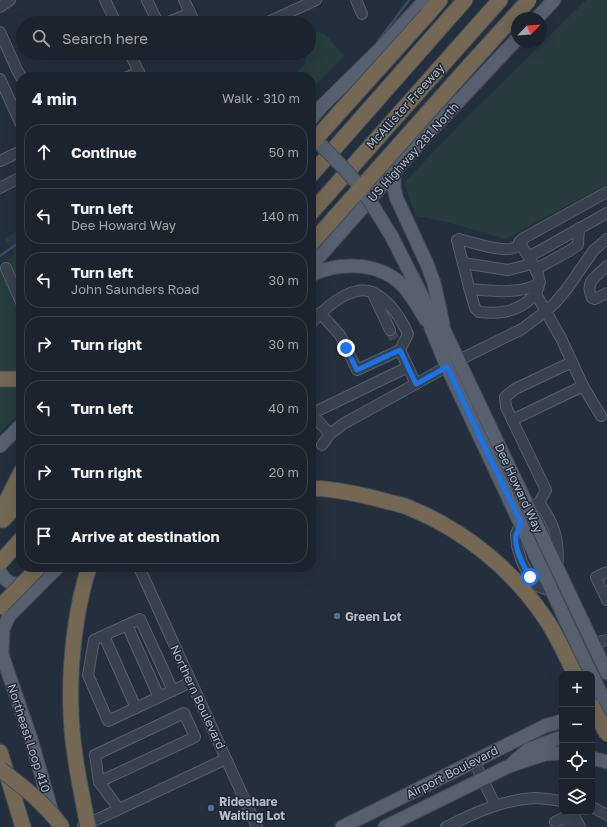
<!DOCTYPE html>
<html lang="en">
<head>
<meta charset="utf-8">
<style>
	body { margin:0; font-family:"Golos Text",sans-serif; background:#242b36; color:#f1f3f6 }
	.controls { position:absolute; right:12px; bottom:12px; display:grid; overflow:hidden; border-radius:8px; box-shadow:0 4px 16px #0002 }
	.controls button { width:36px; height:36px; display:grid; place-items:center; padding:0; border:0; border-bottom:1px solid #39404a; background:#1b232e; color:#f1f3f6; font:20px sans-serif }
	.compass { position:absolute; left:511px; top:12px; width:36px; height:36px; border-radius:50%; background:#1b232e; box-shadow:0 4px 16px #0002; rotate:65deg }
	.stop { position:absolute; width:12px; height:12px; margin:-9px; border:3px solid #1a73e8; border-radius:50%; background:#fff }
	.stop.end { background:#1a73e8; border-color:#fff; box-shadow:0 1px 4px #0008 }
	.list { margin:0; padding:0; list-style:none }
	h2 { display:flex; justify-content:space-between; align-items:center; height:52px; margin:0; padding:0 16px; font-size:17px }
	h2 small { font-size:13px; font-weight:400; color:#a0a4aa }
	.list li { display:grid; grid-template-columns:26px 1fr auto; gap:12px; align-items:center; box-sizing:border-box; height:56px; margin:0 8px 8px; padding:0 8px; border:1px solid #39404a; border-radius:16px }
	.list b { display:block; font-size:15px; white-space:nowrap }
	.list p { margin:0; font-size:13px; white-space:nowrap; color:#a0a4aa }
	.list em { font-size:13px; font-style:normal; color:#a0a4aa }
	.icon { flex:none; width:22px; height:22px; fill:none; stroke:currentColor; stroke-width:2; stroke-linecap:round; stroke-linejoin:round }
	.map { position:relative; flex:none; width:607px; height:827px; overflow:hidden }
	.search { position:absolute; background:#1b232e; box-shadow:0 4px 16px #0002; left:16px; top:16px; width:300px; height:44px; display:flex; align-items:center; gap:10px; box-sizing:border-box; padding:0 14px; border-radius:22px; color:#a0a4aa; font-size:15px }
	.panel { position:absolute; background:#1b232e; box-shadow:0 4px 16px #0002; left:16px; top:72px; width:300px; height:500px; border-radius:16px }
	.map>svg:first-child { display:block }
	.green { fill:#263c3f }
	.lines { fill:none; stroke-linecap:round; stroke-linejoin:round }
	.stream { stroke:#394c67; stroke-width:2.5 }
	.minor-tunnel { stroke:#3a4453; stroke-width:10; stroke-dasharray:10 5; stroke-linecap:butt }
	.minor-casing { stroke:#565f6c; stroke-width:12 }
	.major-casing { stroke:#414a57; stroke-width:15 }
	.highway-casing { stroke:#434c59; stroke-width:17 }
	.minor { stroke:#38414e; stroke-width:10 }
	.major { stroke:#56606e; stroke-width:13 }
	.highway { stroke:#746855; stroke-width:15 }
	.major-bridge-casing { stroke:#414a57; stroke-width:15; stroke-linecap:butt }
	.highway-bridge-casing { stroke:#434c59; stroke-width:17; stroke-linecap:butt }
	.major-bridge { stroke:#56606e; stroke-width:13 }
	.highway-bridge { stroke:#746855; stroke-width:15 }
	.route { stroke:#1a73e8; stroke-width:5 }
	.service-dot { fill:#5c6f8a; stroke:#1d2633; stroke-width:1.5 }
	.labels { text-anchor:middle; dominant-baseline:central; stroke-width:3; stroke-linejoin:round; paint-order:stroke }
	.street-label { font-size:12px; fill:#b4bcc9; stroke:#1d2633 }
	.poi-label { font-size:12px; font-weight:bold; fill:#b4bcc9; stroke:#1d2633; text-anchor:start }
</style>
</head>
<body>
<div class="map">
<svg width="607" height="827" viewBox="0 0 607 827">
	<rect width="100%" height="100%" fill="#242f3e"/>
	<g class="green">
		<path d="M 586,0 L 607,0 L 607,184 L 505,239 L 447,222 L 416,216 L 404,183 L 462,122 Z"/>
		<path d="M 318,32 L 326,35 L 344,56 L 311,90 L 311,77 L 291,77 L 305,64 L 307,53 L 309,53 L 311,37 Z"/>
		<path d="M 21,227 L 21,411 L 0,433 L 0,268 L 14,254 L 5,239 Z"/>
	</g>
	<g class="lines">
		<g class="stream">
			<path d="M 376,44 L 409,0"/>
			<path d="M 0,256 L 21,241"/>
		</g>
		<path class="minor-tunnel" d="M 390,330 L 395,340"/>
		<g class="minor-casing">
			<g id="minor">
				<path d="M 105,0 L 116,23"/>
				<path d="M 147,0 L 158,23"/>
				<path d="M 184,0 L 195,23"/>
				<path d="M 356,0 L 362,14"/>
				<path d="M 0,7 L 10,0"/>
				<path d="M 166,23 L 190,13"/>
				<path d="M 266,23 L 316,0"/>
				<path d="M 0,32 L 17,70 L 21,77"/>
				<path d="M 130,53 L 141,77"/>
				<path d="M 127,77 L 139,72"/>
				<path d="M 0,79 L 21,124"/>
				<path d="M 0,161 L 21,151"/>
				<path d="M 0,188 L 21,177"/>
				<path d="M 463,263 L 508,270 L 528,265 L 532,255 L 607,213"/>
				<path d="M 607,266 C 596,277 584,282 592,298 L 595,299 L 607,293"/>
				<path d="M 6,268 L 21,302"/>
				<path d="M 536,271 L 540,267 L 569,251 L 578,245 L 579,228"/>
				<path d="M 540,282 C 525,295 489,291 470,289 L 469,287 L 457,240 L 459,239 C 471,242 505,254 516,247 C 518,245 520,241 522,239 L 607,192"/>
				<path d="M 469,287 L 475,308 L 479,312 C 497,314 513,313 528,301 C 534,296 539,291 539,283 C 541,272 525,252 519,242"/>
				<path d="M 372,292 L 390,330"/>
				<path d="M 320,313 L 340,335 L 357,370 L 400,350 L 416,384"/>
				<path d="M 311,323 C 323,310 339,295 357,291 C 380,285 400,316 408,334 L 400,350"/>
				<path d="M 583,386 L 601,416"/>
				<path d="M 311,414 L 408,367"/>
				<path d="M 311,419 L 318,421 L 330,434"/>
				<path d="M 512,420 L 583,386 L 572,362"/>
				<path d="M 322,445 L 330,434 L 343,424 L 459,360 L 522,329 L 546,311 L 554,304 L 566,290 L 594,250 L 607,239"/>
				<path d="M 539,503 C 555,524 560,542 557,569"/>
				<path d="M 529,508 L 539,503 L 546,490 L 506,407 L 505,397 L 515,389 L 572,362 L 561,338 L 536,294"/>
				<path d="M 521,523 L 516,534 L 517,546 L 522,562 L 534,585 L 554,592"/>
				<path d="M 139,567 L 257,827"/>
				<path d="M 607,572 L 596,577 L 607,600"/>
				<path d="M 127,625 L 159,697"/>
				<path d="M 104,636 L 136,708"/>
				<path d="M 593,643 L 607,640"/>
				<path d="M 173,691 L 140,619 L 94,640 L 88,675 L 108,721 L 191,682"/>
				<path d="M 474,761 L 495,805"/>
				<path d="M 99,782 L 195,737 L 184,713 L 95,755 L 99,782 L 119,809"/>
				<path d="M 592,807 L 607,815"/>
				<path d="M 572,812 L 580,827"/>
				<path d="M 555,822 L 572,813"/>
				<path d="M 83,826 L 226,759"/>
				<path d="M 446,827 C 474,813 502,800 534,798 C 543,798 553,800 562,801"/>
				<path d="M 567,827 L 577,822"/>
			</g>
		</g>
		<g class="major-casing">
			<g id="major">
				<path d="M 537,18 L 554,0"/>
				<path d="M 311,119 L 322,106 L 382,47 L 425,0"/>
				<path d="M 394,172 L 394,187 L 396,197 L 427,264 L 434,283 L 443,324"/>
				<path d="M 392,237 L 427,306 L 443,328 L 607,673"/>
				<path d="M 311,266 L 424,138 L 517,39"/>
				<path d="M 311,275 C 338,262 376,262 399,282 C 409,290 419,309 426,320"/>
				<path d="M 428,308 L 431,328 L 447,367 L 591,674"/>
				<path d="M 0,446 L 21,425"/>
				<path d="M 0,572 C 8,586 14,584 29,584"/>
				<path d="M 0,649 L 31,739 L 53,816"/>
				<path d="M 2,653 L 3,629 L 9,616 L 58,567"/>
				<path d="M 592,675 L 607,707"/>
				<path d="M 592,758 L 607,762"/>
				<path d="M 514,762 L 529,749 L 562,737"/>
				<path d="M 342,827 L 545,726 L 562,721"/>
				<path d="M 385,827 L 509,766 L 545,754 L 562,753"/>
			</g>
		</g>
		<g class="highway-casing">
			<g id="highway">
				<path d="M 427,15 L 440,0"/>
				<path d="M 311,175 L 465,0"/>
				<path d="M 311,213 L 500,0"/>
				<path d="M 0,379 L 21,379"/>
				<path d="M 0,514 L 21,472"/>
				<path d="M 3,520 L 21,500"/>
				<path d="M 0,563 L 21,539"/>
				<path d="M 0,752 L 23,827"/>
			</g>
		</g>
		<use href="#minor" class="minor"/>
		<use href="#major" class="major"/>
		<use href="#highway" class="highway"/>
		<g class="major-bridge-casing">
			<path id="major-bridge" d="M 311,136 C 327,150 342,166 356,182 C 370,199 380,218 392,237"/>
		</g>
		<g class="highway-bridge-casing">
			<g id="highway-bridge">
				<path d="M 311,144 L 427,15"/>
				<path d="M 311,244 L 469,66 L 529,0"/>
				<path d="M 311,488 C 337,489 364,495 389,502 C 397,504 405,505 412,509 C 465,531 513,570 545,618 C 557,635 565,655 575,674"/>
				<path d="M 0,607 L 39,567"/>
				<path d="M 592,706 L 607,734"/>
				<path d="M 0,769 C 23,787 45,803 62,827"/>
				<path d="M 88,827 C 81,789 72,751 71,712 C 69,667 75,610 89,567"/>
			</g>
		</g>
		<use href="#major-bridge" class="major-bridge"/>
		<use href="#highway-bridge" class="highway-bridge"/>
	</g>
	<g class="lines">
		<path class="route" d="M 346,348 L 357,370 L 400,350 L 416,384 L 447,367 L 521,523 C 520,527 517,531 516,535 C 514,549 523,565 530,577"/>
	</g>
	<g class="service-dot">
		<circle cx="337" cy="616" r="4"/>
		<circle cx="211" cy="808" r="4"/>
	</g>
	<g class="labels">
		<g class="street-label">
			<text transform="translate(405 106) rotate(-48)">McAllister Freeway</text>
			<text transform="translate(413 152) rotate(-48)">US Highway 281 North</text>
			<text transform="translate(519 488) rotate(65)">Dee Howard Way</text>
			<text transform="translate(198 697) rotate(65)">Northern Boulevard</text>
			<text transform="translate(29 738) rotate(72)">Northeast Loop 410</text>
			<text transform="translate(452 772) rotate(-27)">Airport Boulevard</text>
		</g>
		<g class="poi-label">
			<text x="345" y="616">Green Lot</text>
			<text x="219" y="801">Rideshare<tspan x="219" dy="14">Waiting Lot</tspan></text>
		</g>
	</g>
</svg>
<div class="controls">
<button>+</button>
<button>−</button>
<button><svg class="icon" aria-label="locate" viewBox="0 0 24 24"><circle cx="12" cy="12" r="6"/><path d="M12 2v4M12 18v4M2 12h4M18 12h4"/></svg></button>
<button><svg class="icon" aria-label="layers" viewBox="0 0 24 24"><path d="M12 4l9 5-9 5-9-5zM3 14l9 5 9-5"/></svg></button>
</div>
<svg class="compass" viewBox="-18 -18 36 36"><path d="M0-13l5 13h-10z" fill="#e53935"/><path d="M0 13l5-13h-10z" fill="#a0a4aa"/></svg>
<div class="stop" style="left:530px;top:577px"></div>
<div class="stop end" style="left:346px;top:348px"></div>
<div class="search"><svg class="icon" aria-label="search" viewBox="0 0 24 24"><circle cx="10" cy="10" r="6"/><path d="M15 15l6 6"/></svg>Search here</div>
<section class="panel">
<h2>4 min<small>Walk · 310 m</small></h2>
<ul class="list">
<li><svg class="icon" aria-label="ahead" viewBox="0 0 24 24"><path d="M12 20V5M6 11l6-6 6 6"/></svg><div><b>Continue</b></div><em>50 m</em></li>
<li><svg class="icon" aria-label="left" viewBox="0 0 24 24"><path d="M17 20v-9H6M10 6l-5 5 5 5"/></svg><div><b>Turn left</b><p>Dee Howard Way</p></div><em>140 m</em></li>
<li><svg class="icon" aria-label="left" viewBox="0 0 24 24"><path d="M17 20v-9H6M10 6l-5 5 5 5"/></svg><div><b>Turn left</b><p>John Saunders Road</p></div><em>30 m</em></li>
<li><svg class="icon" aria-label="right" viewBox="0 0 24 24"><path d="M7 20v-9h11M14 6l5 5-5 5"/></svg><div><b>Turn right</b></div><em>30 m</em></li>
<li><svg class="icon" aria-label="left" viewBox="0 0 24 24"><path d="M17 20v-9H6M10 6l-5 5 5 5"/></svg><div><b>Turn left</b></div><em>40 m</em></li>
<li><svg class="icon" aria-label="right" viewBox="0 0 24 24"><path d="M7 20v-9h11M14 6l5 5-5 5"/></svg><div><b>Turn right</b></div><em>20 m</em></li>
<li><svg class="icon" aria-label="arrive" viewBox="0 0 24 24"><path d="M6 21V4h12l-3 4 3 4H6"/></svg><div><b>Arrive at destination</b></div></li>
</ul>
</section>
</div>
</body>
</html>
